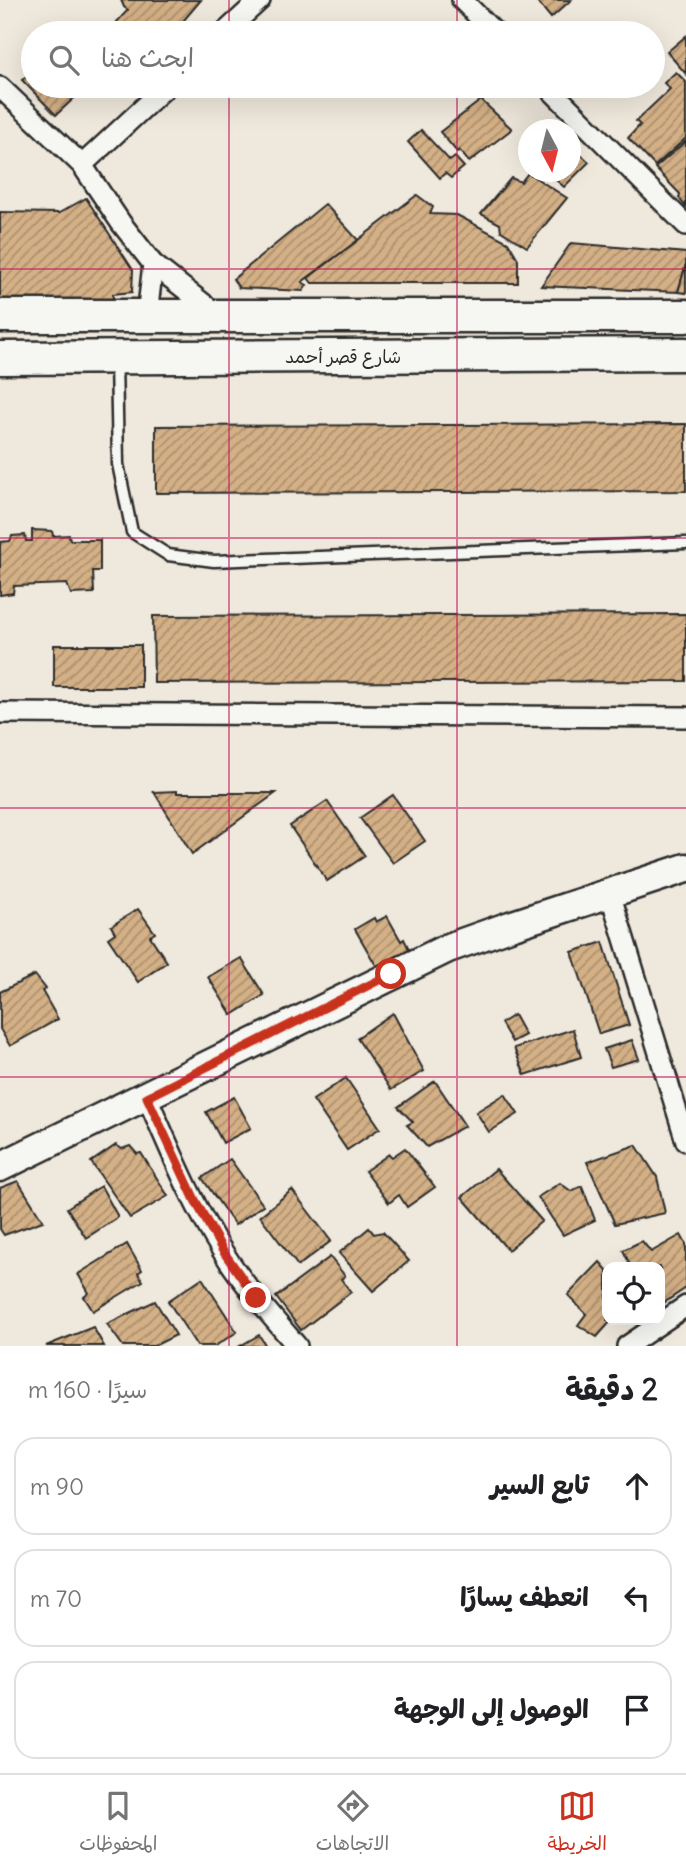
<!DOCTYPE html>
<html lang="ar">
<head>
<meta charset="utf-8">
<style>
	body { margin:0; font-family:Delius,"Playpen Sans Arabic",sans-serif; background:#f6f6f6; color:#202124; direction:rtl }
	.controls { position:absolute; right:21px; bottom:21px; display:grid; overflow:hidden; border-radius:14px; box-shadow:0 7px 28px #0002 }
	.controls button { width:63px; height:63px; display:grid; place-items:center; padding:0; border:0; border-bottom:2px solid #e0e0e0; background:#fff; color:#202124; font:35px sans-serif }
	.compass { position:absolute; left:518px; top:119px; width:63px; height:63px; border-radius:50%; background:#fff; box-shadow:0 7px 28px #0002; rotate:173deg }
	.stop { position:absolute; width:21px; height:21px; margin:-16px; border:5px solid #c8321e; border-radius:50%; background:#fff }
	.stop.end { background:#c8321e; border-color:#fff; box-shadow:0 2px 7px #0008 }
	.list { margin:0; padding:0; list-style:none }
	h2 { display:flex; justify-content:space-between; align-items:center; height:91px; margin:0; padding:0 28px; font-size:30px }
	h2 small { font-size:23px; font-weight:400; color:#757577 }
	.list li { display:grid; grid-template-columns:46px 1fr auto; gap:21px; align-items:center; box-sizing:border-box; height:98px; margin:0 14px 14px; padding:0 14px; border:2px solid #e0e0e0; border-radius:21px }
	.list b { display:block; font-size:26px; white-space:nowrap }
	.list em { font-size:23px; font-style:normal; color:#757577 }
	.icon { flex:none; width:38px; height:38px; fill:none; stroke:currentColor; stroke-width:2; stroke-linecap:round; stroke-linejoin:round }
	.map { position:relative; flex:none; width:686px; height:1346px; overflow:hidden; direction:ltr }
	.search { position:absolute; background:#fff; box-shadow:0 7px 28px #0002; left:21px; right:21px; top:21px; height:77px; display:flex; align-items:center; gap:18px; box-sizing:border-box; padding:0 24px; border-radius:38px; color:#757577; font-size:26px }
	.sheet { height:427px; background:#fff }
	nav { display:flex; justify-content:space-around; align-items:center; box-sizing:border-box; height:98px; border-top:2px solid #e0e0e0; background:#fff; font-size:19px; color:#757577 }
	nav a { display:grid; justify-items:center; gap:4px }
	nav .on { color:#c8321e }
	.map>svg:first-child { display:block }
	.building { fill:url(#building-hatch); stroke:#2b2b2b; stroke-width:2 }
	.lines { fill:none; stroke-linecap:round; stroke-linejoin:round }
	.lane-casing { stroke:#2b2b2b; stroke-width:15 }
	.street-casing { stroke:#2b2b2b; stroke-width:24 }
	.secondary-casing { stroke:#2b2b2b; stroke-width:33 }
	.primary-casing { stroke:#2b2b2b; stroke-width:37 }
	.lane { stroke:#f6f6f2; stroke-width:10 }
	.street { stroke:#f6f6f2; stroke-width:19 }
	.secondary { stroke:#f6f6f2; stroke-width:28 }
	.primary { stroke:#f6f6f2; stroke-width:32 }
	.route { stroke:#c8321e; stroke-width:9 }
	.grid { fill:none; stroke:#c2185b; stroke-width:2; stroke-opacity:0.55 }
	.labels { text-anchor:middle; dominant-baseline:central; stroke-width:7; stroke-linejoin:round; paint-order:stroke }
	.street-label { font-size:18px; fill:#2b2b2b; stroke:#f6f6f2 }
</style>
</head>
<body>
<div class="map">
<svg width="686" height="1346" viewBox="0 0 686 1346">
	<defs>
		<pattern id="building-hatch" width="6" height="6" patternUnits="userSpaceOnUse" patternTransform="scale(1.75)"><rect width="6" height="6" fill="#d4b086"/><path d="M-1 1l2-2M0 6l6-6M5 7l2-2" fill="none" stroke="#ac8f6e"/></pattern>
	</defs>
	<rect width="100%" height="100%" fill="#efe8dc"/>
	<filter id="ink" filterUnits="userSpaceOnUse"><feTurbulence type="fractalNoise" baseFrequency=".0143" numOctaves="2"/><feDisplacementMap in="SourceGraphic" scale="14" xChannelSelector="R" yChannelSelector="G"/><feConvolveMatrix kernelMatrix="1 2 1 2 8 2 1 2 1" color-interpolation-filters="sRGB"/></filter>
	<g filter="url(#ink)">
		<g class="building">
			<path d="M 121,0 L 201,0 L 173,33 L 126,33 L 115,24 L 128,10 L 124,7 Z"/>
			<path d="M 536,0 L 571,0 L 551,18 Z"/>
			<path d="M 439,27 L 440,33 L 421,33 L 420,28 Z"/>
			<path d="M 686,36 L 686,74 L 667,52 Z"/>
			<path d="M 33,70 L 33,86 L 87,86 L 56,115 L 22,80 Z"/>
			<path d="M 676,72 L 686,82 L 686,138 L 655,166 L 628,138 L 640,125 L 636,121 L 670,89 L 664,83 Z"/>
			<path d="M 481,100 L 512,129 L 469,162 L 459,150 L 457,152 L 440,132 Z"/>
			<path d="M 421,130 L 450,161 L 455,157 L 464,167 L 451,178 L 445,173 L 440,178 L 408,142 Z"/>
			<path d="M 686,141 L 686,207 L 679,198 L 680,194 L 655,168 Z"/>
			<path d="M 570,144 L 589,162 L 564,187 L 549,174 L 550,172 L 570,172 Z"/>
			<path d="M 528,173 L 567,198 L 527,247 L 501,231 L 500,224 L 481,214 L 511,178 L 521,182 Z"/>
			<path d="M 417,195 L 433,207 L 430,214 L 457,215 L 508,242 L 518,259 L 518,283 L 312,283 L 308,278 Z"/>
			<path d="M 86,198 L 133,270 L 132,292 L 113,294 L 113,302 L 0,301 L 0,212 L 59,213 Z"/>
			<path d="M 325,204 L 358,240 L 302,282 L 307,285 L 303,291 L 239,288 L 233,279 Z"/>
			<path d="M 571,243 L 686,253 L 686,264 L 678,292 L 541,286 Z"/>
			<path d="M 686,264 L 686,293 L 678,292 Z"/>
			<path d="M 686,424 L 686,491 L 156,493 L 156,426 Z"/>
			<path d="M 32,530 L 52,531 L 53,536 L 69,535 L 70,540 L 100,540 L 100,571 L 93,571 L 94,593 L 71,594 L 67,584 L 14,586 L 13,593 L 0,595 L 0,542 L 10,541 L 12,536 L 25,535 L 26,541 L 32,541 Z"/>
			<path d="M 686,614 L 686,681 L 154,683 L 153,616 Z"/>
			<rect x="54" y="645" width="87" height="42"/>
			<path d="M 177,791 L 177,793 L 276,793 L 192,854 L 154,792 Z"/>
			<path d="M 393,795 L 425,841 L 393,863 L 360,818 Z"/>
			<path d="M 327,801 L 365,856 L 327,881 L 290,826 Z"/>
			<path d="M 138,909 L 155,933 L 150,936 L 167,962 L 138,982 L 108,938 L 115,933 L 111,926 Z"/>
			<path d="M 387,916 L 401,941 L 404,939 L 410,951 L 378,969 L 355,929 L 374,918 L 376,922 Z"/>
			<path d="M 603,942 L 629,1025 L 599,1034 L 572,952 Z"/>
			<path d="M 241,958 L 264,995 L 232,1015 L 208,977 Z"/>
			<path d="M 35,975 L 46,989 L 42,991 L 58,1019 L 10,1046 L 0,1029 L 0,992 Z"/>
			<path d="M 393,1013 L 424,1071 L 391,1090 L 357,1038 Z"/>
			<path d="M 514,1015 L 525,1035 L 512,1042 L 501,1023 Z"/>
			<path d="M 573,1029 L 581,1057 L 525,1075 L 514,1048 Z"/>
			<path d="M 632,1040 L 639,1059 L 611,1067 L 604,1049 Z"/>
			<path d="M 346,1078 L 380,1128 L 347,1150 L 313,1100 Z"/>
			<path d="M 435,1081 L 465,1126 L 427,1147 L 407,1125 L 413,1122 L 398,1107 Z"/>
			<path d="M 505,1094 L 518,1114 L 489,1132 L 476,1112 Z"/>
			<path d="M 234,1097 L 251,1128 L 223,1143 L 206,1112 Z"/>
			<path d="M 116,1145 L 122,1149 L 130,1146 L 137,1154 L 141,1153 L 168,1196 L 130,1218 L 91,1162 Z"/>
			<path d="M 636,1145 L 657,1177 L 665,1213 L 615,1224 L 587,1162 Z"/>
			<path d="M 405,1148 L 435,1187 L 407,1207 L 399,1195 L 389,1203 L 365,1171 L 389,1154 L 392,1157 Z"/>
			<path d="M 230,1159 L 263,1205 L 235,1225 L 202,1178 Z"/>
			<path d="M 496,1169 L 542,1221 L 508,1250 L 462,1197 Z"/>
			<path d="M 18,1181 L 43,1221 L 4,1235 L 0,1229 L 0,1188 Z"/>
			<path d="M 560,1183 L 571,1191 L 582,1186 L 595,1220 L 563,1235 L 538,1197 Z"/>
			<path d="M 101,1186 L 118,1217 L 86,1238 L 67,1208 Z"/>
			<path d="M 292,1190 L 331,1241 L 298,1266 L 260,1216 Z"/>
			<path d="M 369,1228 L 374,1234 L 383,1232 L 409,1261 L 373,1291 L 339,1253 Z"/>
			<path d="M 681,1235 L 686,1244 L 686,1288 L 662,1304 L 660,1301 L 660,1267 L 631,1267 L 623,1250 L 642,1241 L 651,1252 Z"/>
			<path d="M 127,1244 L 142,1270 L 138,1273 L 143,1281 L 93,1311 L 84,1297 L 89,1293 L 78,1274 Z"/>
			<path d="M 330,1257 L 345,1276 L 341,1279 L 351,1292 L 301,1330 L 276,1297 Z"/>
			<path d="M 600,1262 L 607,1270 L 607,1320 L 612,1320 L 597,1337 L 578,1325 L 586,1314 L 568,1295 Z"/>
			<path d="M 202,1278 L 237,1332 L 215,1346 L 197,1346 L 168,1301 Z"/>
			<path d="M 155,1301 L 176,1335 L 154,1346 L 123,1346 L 107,1324 Z"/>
			<path d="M 93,1327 L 104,1346 L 46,1346 Z"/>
			<path d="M 259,1335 L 266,1346 L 240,1346 Z"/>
		</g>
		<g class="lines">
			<g class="lane-casing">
				<path id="lane" d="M 116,360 L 118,464 L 132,532 L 168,555 L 214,561 L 686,543"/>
			</g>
			<g class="street-casing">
				<g id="street">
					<path d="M 462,0 L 495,33"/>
					<path d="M 224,33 L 260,0"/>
					<path d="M 547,86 L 686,225"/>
					<path d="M 0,87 L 82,165 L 121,223 L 153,264 L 219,316"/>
					<path d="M 82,165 L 167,86"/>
					<path d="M 147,316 L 153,264"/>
					<path d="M 0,713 L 686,717"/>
					<path d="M 610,893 L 686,1141"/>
					<path d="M 147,1097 C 170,1149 192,1204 223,1252 C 245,1286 271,1316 297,1346"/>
					<path d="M 627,1346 L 686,1306"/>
				</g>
			</g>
			<g class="secondary-casing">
				<path id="secondary" d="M 0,1167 L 448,948 L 510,926 L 686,868"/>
			</g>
			<g class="primary-casing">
				<g id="primary">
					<path d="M 0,316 L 686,316"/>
					<path d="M 0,358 L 686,354"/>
				</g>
			</g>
			<use href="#lane" class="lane"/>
			<use href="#street" class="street"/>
			<use href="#secondary" class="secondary"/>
			<use href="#primary" class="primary"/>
		</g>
	</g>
	<g class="lines" filter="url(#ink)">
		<path class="route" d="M 256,1298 L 223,1251 L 195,1200 L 147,1097 L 391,974"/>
	</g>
	<path class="grid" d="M 229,0 L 229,33M 457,0 L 457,33M 229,86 L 229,1346M 457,86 L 457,1346M 0,269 L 686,269M 0,538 L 686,538M 0,808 L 686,808M 0,1077 L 686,1077"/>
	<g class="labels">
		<g class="street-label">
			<text x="343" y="356">شارع قصر أحمد</text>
		</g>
	</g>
</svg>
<div class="controls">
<button><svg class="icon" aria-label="locate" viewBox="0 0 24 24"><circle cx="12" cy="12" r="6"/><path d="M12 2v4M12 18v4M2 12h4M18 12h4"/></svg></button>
</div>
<svg class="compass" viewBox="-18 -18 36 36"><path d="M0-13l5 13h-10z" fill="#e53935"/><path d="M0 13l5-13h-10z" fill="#757577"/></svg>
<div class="stop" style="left:391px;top:974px"></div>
<div class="stop end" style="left:256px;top:1298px"></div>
<div class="search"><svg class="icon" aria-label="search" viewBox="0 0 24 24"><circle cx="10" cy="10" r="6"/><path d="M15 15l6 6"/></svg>ابحث هنا</div>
</div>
<section class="sheet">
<h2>2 دقيقة<small>سيرًا · 160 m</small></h2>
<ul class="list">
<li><svg class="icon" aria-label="ahead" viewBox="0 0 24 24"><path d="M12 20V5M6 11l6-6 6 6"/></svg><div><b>تابع السير</b></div><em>90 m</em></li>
<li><svg class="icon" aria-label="left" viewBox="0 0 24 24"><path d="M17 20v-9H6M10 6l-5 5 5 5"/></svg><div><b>انعطف يسارًا</b></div><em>70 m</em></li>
<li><svg class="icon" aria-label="arrive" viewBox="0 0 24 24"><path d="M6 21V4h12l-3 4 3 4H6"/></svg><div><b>الوصول إلى الوجهة</b></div></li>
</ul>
</section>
<nav>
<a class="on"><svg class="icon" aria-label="map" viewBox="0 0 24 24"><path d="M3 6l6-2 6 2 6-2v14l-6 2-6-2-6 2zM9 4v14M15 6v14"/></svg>الخريطة</a>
<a><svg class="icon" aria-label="directions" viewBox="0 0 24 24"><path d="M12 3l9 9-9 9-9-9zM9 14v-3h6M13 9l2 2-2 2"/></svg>الاتجاهات</a>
<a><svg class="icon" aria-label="saved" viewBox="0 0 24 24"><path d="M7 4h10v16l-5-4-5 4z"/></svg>المحفوظات</a>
</nav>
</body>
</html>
